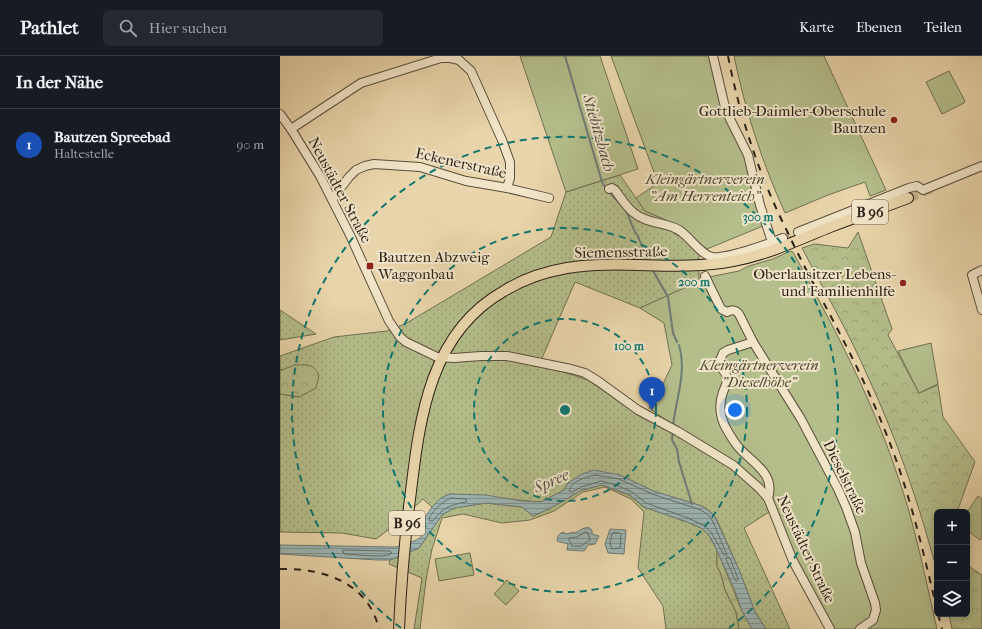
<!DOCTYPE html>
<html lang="de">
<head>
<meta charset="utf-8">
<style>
	body { margin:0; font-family:"IM FELL French Canon",serif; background:#242831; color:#f1f3f6 }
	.controls { position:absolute; right:12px; bottom:12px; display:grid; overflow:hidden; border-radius:6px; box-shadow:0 2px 10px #0003 }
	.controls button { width:36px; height:36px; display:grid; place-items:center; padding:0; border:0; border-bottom:1px solid #363941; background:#171b24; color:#f1f3f6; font:20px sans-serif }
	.you { position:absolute; left:455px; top:354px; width:14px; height:14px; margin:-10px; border:3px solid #fff; border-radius:50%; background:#1a73e8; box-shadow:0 0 0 6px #1a73e833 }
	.badge { display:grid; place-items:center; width:26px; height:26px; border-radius:50%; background:#b45309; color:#fff; font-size:13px; font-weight:700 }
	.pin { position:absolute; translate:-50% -33px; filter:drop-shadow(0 1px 2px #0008) }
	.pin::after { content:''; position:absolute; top:21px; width:14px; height:12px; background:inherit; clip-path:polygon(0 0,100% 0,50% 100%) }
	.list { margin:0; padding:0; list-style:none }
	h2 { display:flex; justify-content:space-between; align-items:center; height:52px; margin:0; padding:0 16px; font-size:17px }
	h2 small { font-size:13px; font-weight:400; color:#9ea1a6 }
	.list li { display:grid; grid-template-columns:26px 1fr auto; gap:12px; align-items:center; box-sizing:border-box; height:72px; padding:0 16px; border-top:1px solid #363941 }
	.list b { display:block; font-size:15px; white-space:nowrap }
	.list p { margin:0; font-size:13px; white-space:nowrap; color:#9ea1a6 }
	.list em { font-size:13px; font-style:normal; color:#9ea1a6 }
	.icon { flex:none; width:22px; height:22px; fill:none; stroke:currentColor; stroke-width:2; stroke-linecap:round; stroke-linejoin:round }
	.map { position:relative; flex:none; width:702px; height:573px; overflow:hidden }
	header { display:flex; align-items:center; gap:24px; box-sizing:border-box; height:56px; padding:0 20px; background:#171b24; border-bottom:1px solid #363941 }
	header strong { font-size:19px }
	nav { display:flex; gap:22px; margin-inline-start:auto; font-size:14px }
	.search { width:280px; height:36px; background:#242831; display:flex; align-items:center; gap:10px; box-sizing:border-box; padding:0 14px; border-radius:6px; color:#9ea1a6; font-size:15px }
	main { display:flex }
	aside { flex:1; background:#171b24 }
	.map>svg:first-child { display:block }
	.grass { fill:url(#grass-dots); stroke:#707052 }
	.forest { fill:url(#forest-crowns); stroke:#707052 }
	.wetland { fill:url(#wetland-marsh); stroke:#707052 }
	.green { fill:#b4be8b; stroke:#707052 }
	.water { fill:url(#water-rules); stroke:#6f7b76 }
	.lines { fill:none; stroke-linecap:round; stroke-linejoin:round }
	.shore { stroke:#646c66; stroke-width:1 }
	.stream { stroke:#6f7b76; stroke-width:2 }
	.minor-tunnel { stroke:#c3b18e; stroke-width:8; stroke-dasharray:8 4; stroke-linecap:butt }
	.major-tunnel { stroke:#c3b18e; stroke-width:10; stroke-dasharray:10 5; stroke-linecap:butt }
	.minor-casing { stroke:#5a4f3d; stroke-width:10 }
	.major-casing { stroke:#2b2218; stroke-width:12 }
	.minor { stroke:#f1e4c8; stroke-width:8 }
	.major { stroke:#e9d5ab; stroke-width:10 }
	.rail { stroke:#2b2218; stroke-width:2; stroke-dasharray:7 7; stroke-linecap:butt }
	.ring { fill:none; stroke:#0f766e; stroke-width:2; stroke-dasharray:7 5 }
	.poi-dot { fill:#8f2418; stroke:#f1e4c8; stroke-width:1.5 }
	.labels { text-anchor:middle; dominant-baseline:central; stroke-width:4; stroke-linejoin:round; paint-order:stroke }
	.shield { fill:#f1e4c8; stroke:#665c4d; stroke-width:1 }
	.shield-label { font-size:14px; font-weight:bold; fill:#2b2218 }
	.poi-label { font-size:15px; fill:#2b2218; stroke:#f1e4c8; text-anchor:end }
	.street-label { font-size:15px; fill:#2b2218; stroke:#f1e4c8 }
	.park-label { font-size:15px; font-style:italic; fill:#4d4935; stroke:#f1e4c8 }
	.water-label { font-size:16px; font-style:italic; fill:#4d4e47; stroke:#f1e4c8 }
	.centre { fill:#0f766e; stroke:#f1e4c8; stroke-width:2 }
	.ring-label { font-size:12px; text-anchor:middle; font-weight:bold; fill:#0f766e; stroke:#f1e4c8; stroke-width:4; stroke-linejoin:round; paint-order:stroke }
</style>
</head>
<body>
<header>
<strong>Pathlet</strong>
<div class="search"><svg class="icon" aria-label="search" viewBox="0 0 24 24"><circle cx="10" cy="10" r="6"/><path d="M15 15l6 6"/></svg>Hier suchen</div>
<nav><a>Karte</a><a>Ebenen</a><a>Teilen</a></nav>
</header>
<main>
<aside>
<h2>In der Nähe<small></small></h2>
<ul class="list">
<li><span class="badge" style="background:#1a4fb4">1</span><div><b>Bautzen Spreebad</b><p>Haltestelle</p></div><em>90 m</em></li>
</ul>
</aside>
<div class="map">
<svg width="702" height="573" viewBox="0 0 702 573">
	<defs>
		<pattern id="grass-dots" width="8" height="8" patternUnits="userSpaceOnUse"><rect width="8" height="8" fill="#b4be8b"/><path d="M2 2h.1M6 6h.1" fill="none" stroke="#9ba377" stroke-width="1.8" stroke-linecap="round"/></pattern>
		<pattern id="forest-crowns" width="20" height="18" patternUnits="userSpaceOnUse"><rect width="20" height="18" fill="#b4be8b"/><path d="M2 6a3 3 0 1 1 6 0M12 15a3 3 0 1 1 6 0" fill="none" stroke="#9ba377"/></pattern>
		<pattern id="wetland-marsh" width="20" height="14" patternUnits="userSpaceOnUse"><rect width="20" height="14" fill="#b4be8b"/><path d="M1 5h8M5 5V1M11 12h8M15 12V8" fill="none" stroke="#9ba377"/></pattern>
		<pattern id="water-rules" width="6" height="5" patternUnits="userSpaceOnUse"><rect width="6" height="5" fill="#9db6b5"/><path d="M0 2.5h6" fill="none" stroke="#809492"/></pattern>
	</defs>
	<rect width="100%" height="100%" fill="#e9d5ab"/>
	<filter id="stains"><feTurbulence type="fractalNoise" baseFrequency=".005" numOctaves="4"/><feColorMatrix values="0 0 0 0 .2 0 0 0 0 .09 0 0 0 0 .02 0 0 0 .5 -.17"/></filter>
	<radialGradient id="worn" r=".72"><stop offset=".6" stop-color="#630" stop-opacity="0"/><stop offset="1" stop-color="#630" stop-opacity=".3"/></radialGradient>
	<g class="grass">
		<path d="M 340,119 L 365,155 L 386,164 L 396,179 L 405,181 L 419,197 L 419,223 L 416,227 L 360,252 L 295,226 L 262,302 L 257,309 L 280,315 L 308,324 L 358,359 L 400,380 L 452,411 L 478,434 L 488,448 L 489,456 L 464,472 L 510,573 L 486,573 L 475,556 L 460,516 L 437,464 C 433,458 429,454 422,450 L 373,435 L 340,419 L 288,427 L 284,434 L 261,446 L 170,438 L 161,442 L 152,451 L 143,443 L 116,468 L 96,483 L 62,477 L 0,476 L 0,338 L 19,341 L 2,313 L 0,315 L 0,300 L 54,281 L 107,275 L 125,268 L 271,181 L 286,136 Z"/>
		<path d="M 0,254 L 36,278 L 0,284 Z"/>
		<path d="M 322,429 L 349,439 L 364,451 L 407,466 L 421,472 L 428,478 L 437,494 L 437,510 L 441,518 L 445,534 L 456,556 L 459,573 L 386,573 L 383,550 L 358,512 L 364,456 L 351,443 L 325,431 L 303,436 L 274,455 L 250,464 L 222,467 L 183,458 L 162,462 L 152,493 L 146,524 L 140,573 L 134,573 L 142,522 L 109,508 L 110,504 L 139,492 L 162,459 L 174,452 L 206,447 L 242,451 L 253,460 L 269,453 L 302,434 Z"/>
	</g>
	<g class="forest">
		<path d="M 578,176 L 612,273 L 608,279 L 639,337 L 658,329 L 663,361 L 695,406 L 677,456 L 657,456 L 657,515 C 639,448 617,383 588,321 C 569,277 544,234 522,192 L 534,188 L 568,192 Z"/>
		<path d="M 14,309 C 27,309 33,307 39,319 L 36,332 L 19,341 L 0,338 L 0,315 Z"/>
		<path d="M 687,506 L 691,512 L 702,519 L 702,573 L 672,573 L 669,558 L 687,558 Z"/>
	</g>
	<path class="wetland" d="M 437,494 L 462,555 L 472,573 L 459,573 L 456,556 L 445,534 L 441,518 L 437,510 Z"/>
	<g class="green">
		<path d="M 240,0 L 320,0 L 358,113 L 286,136 Z"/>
		<path d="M 331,0 L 432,0 L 465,95 L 483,170 L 427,193 L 420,188 L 407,176 L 386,164 L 365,155 L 356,142 L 378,127 Z"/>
		<path d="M 454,0 L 544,0 L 606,134 L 590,140 L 585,126 L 548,139 L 505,157 C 482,106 465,54 454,0 Z"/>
		<path d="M 669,15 L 685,45 L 684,47 L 662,58 L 646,26 Z"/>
		<path d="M 510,195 L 513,196 C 552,268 591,340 617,418 C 635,468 645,521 657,573 L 554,573 L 520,511 L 486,435 L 369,352 L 381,332 L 392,309 L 384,267 L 360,252 L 415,227 L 419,223 L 459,215 L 469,210 L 493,203 Z"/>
		<path d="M 651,287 L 658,328 L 639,337 L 618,295 Z"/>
		<path d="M 698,440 L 702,443 L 702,481 L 700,484 L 687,474 L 687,456 Z"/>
		<path d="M 190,497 L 194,519 L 159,525 L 155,503 Z"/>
		<path d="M 227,524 L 239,535 L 226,549 L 214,538 Z"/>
	</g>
	<g class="water">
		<path d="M 314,414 L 340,419 L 373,435 L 422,450 L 434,459 L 460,516 L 475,556 L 486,573 L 472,573 L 462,555 L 454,532 L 434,488 L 428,478 L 421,472 L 407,466 L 364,451 L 350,439 L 322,429 L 302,434 L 269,453 L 253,460 L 242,451 L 206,447 L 174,452 L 162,459 L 139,492 L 110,504 L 97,504 L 0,498 L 0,489 L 116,491 L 137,484 L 144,478 L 145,461 L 152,451 L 161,442 L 170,438 L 206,439 L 242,445 L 261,446 L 284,434 L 288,427 L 302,418 Z"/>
		<path d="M 308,471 L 312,474 L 312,478 L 319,480 L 315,488 L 308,489 L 304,495 L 287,494 L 288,488 L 277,485 L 278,480 L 282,476 L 287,478 L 293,476 L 295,477 L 302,473 Z"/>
		<path d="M 330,473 L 346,474 L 344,498 L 328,497 L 325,488 Z"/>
	</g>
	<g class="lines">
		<g class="shore">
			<path d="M 315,419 L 339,423 L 372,438 L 421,454 C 426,457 430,460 433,466 L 447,499 L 444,499 L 431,476 L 423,469 L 408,462 L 366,447 L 352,436 L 336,429 L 321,425 L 301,431 L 292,436 L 289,435 C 291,425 306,421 315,419 Z"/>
			<path d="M 171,442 L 186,443 L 187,445 L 186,446 C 170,449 162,452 153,465 L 150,465 L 149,462 C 155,453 161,446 171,442 Z"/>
			<path d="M 306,476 L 308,477 L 310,484 L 301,490 L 292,490 L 289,484 L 289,482 L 297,481 Z"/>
			<path d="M 339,477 L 341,479 L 340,492 L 332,493 L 330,487 L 332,478 L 333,477 Z"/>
			<path d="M 63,494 L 110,495 L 112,497 C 106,503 74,498 64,498 L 63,496 Z"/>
			<path d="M 447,501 L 450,502 L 458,523 L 457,525 L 455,524 L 446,503 Z"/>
		</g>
		<g class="stream">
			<path d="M 285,0 L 322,126 L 326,132"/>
			<path d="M 329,136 L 342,150"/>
			<path d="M 345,154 C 351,162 351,172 358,180 L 368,206"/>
			<path d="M 372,213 L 388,241 L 393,277 L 397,286"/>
			<path d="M 393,370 C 396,342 407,317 399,289"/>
			<path d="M 393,374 L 392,384 L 397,393 L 399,406 L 412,448"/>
		</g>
		<path class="minor-tunnel" d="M 503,182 L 518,176"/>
		<path class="major-tunnel" d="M 628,142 L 652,132"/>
		<g class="minor-casing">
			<g id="minor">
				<path d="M 433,0 L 444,47 L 450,63 L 468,99 L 480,149 L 492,186"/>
				<path d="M 0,58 L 11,73 L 40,120 L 70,179 L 109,265 L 120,281 L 126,286 L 157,301 L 174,302 L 201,300 L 227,300 L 291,313 L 305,317 L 318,325 L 358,354 L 397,375 L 453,409 L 479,432 L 488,442 L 513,505 L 550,573"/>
				<path d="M 11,73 L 81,27 L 161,2 L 170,2 L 179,4 L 191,15 L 222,84 L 230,106 L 230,122 L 227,132"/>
				<path d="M 329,133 L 332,132 L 335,134 C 341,142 346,151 354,157 C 367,168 386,166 399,174 C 410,181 421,199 432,201 C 446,203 488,188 503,182"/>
				<path d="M 52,143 L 69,121 L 76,114 L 85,110 L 94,108 L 140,111 L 186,125 L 227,132 L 269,142"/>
				<path d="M 518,176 L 629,132 L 637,130 L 643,134 L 702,110"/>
				<path d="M 702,214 L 692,219 L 702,254"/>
				<path d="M 425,220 L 441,253 L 447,256 C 452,254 455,253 459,258 L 473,286 L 521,363 L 558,433 L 566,451 L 575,476 L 581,507 L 595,547 L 596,554 L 593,564 L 580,573"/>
				<path d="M 473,286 L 448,294 L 443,297 L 438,309 C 441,312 446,316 447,321 C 448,326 445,331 443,336 C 438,350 440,362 447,374 C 451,381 456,389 461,394 C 476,409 495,419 488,442"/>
			</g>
		</g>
		<g class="major-casing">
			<path id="major" d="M 119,573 C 121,527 125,481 131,435 C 140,359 151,276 224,235 C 243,223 264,216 287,212 C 342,203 398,216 453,205 C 487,199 518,184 550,171 C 576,161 602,152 628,142"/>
		</g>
		<use href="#minor" class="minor"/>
		<use href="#major" class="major"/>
		<g class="rail">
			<path d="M 448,0 C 460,61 479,119 507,175 C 530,224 558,271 581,320 C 600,360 617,402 629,444 C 640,480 648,517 657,553"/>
			<path d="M 0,513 C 43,512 88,526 99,573"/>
			<path d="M 658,558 L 662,573"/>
		</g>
	</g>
	<g class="ring">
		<circle cx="285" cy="354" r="91"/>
		<circle cx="285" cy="354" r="182"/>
		<path d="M121 572A273 273 0 1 1 449 572"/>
	</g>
	<g class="poi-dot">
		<circle cx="614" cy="64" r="4"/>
		<rect x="86" y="206" width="8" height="8" rx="2"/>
		<circle cx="623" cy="227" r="4"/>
	</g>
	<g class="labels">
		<g class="shield">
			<rect x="572" y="144" width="36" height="24" rx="3"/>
			<rect x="109" y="455" width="36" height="24" rx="3"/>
		</g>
		<g class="shield-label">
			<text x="590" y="156">B 96</text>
			<text x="127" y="467">B 96</text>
		</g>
		<g class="poi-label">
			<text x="606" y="55">Gottlieb-Daimler-Oberschule<tspan x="606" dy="17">Bautzen</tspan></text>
			<text x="98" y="201" text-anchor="start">Bautzen Abzweig<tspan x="98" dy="17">Waggonbau</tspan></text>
			<text x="615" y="218">Oberlausitzer Lebens-<tspan x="615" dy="17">und Familienhilfe</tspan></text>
		</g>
		<g class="street-label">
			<text transform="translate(181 107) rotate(13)">Eckenerstraße</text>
			<text transform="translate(60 134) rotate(62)">Neustädter Straße</text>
			<text transform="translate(341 196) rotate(-1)">Siemensstraße</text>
			<text transform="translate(565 421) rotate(64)">Dieselstraße</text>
			<text transform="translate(526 493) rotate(65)">Neustädter Straße</text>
		</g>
		<g class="park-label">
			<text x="425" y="123">Kleingärtnerverein<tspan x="425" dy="17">"Am Herrenteich"</tspan></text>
			<text x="479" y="309">Kleingärtnerverein<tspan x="479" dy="17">"Dieselhöhe"</tspan></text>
		</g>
		<g class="water-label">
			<text transform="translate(319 77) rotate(74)">Stiebitzbach</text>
			<text transform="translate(271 425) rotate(-24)">Spree</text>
		</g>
	</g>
	<circle cx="285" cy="354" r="6" class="centre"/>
	<g class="ring-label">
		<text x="478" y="165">300 m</text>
		<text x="414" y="230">200 m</text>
		<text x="349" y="294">100 m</text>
	</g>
	<rect width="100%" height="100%" filter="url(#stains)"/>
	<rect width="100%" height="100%" fill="url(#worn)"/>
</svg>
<div class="controls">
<button>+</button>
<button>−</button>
<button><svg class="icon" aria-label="layers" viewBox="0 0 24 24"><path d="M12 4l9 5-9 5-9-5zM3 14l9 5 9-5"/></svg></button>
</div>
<div class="you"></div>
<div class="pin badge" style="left:372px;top:354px;background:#1a4fb4">1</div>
</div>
</main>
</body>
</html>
